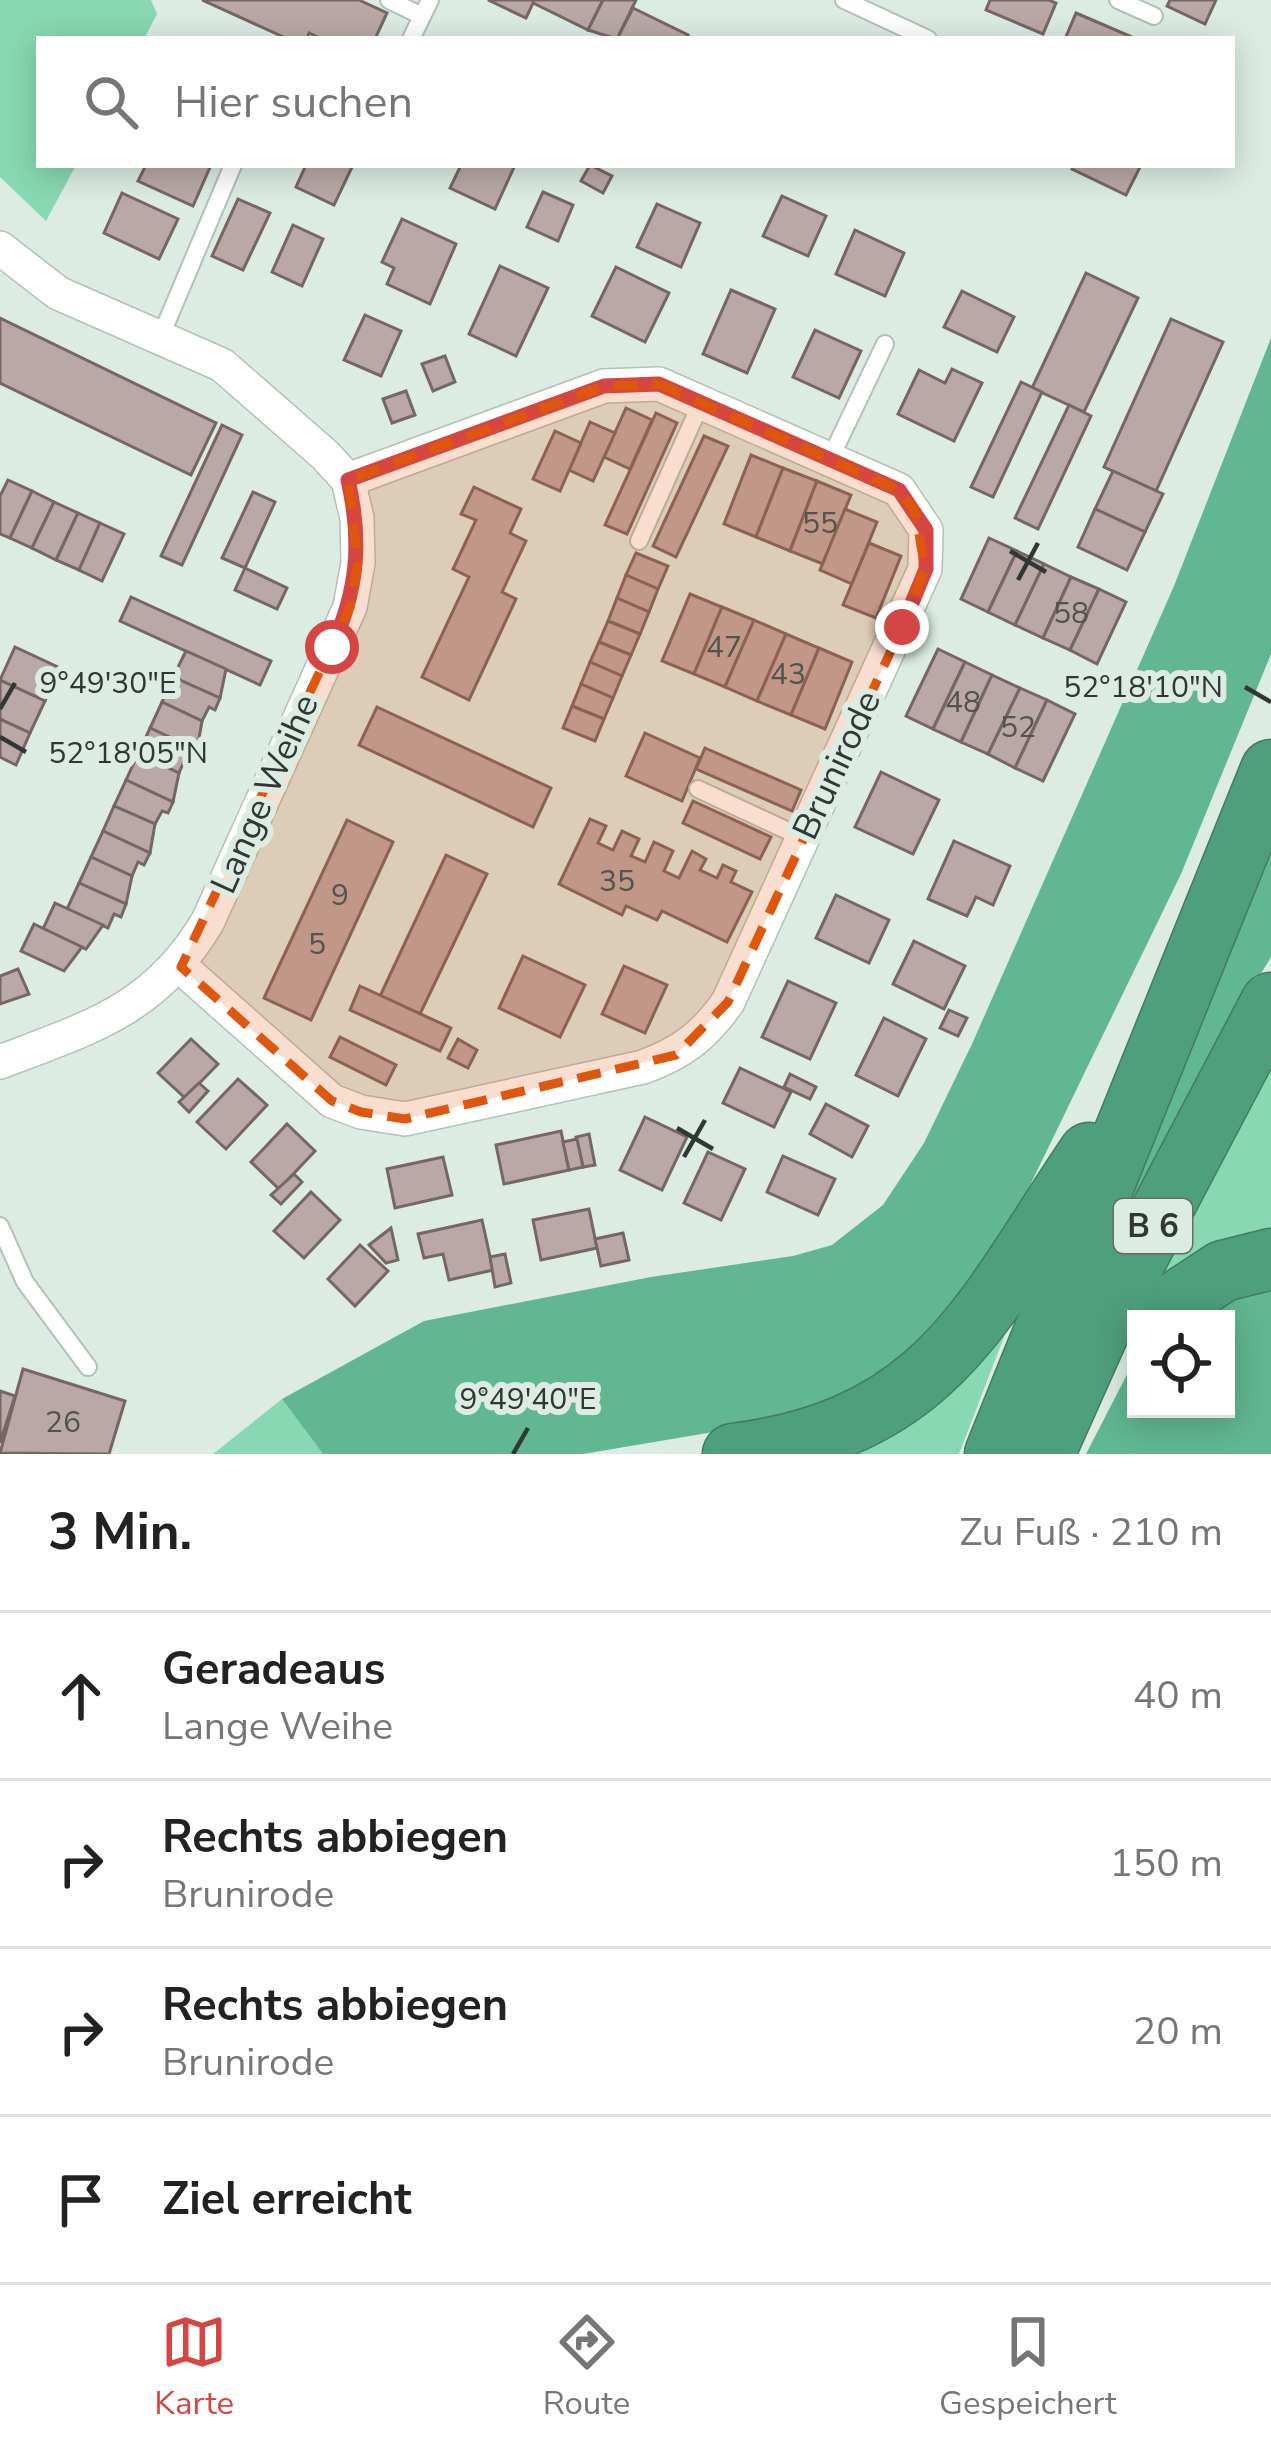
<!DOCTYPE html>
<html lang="de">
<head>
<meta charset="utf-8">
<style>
	body { margin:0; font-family:"Nunito Sans",sans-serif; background:#f2f2f2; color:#222 }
	.controls { position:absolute; right:36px; bottom:36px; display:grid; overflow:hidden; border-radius:0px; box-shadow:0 6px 30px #0003 }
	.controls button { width:108px; height:108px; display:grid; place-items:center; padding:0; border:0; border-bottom:3px solid #e0e0e0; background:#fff; color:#222; font:60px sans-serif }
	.stop { position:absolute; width:36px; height:36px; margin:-27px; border:9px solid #d44544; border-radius:50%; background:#fff }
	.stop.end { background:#d44544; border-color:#fff; box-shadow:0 3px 12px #0008 }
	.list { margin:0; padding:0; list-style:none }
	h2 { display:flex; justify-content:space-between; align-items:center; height:156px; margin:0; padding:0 48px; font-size:51px }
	h2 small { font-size:39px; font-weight:400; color:#767676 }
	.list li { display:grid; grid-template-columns:78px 1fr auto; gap:36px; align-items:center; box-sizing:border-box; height:168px; padding:0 48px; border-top:3px solid #e0e0e0 }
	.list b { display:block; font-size:45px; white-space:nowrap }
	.list p { margin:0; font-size:39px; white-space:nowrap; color:#767676 }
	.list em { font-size:39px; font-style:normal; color:#767676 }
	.icon { flex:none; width:66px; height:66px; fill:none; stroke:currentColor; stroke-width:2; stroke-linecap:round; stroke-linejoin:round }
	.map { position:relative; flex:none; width:1271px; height:1454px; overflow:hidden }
	.search { position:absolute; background:#fff; box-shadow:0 6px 30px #0003; left:36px; right:36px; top:36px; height:132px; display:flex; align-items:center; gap:30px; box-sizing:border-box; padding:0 42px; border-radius:0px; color:#767676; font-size:45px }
	.sheet { height:828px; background:#fff }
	nav { display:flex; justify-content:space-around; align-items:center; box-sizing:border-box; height:168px; border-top:3px solid #e0e0e0; background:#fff; font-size:33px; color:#767676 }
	nav a { display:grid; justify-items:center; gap:6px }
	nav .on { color:#d44544 }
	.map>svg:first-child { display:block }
	.green { fill:#88d8b3 }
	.forest { fill:#60b791 }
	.building { fill:#b9a8a6; stroke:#766664; stroke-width:3 }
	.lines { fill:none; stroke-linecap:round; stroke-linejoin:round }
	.lane-casing { stroke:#b2c1b9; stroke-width:20 }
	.street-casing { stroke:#b2c1b9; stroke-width:36 }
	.highway-casing { stroke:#447b63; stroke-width:63 }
	.lane { stroke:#fff; stroke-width:16 }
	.street { stroke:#fff; stroke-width:33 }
	.highway { stroke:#4e9f7c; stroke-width:60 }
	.route { stroke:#d44544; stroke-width:15 }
	.marked { fill:#df570e; fill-opacity:0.2; stroke:#df570e; stroke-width:9; stroke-dasharray:24 15; stroke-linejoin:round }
	.ticks { fill:none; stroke:#313734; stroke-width:4.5 }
	.labels { text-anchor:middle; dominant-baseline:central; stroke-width:12; stroke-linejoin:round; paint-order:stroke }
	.number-label { font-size:30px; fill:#535350 }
	.shield { fill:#dcece3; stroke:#646d68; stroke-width:3 }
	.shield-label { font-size:33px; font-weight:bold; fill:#313734 }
	.street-label { font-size:36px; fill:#313734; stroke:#dcece3 }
	.ticks-label { font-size:30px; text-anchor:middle; fill:#313734; stroke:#dcece3; stroke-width:12; stroke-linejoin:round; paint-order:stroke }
</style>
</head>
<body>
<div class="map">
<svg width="1271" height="1454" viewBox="0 0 1271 1454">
	<rect width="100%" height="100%" fill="#dcece3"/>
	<g class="green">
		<path d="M 0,0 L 151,0 L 157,14 L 144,39 L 39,39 L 39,165 L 76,165 L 46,221 L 0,177 Z"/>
		<path d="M 1271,1055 L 1271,1240 L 1139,1302 Z"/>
		<path d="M 1024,1285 L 959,1454 L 802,1454 Z"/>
		<path d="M 282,1399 L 323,1454 L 213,1454 Z"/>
	</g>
	<g class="forest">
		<path d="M 1271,338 L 1271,654 L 1181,874 L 1019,1208 L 958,1314 L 833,1412 L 583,1454 L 323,1454 L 282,1399 L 424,1321 L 651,1277 L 793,1256 L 832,1245 L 883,1205 L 924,1143 L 972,1044 L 1174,586 Z"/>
		<path d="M 1271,842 L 1271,957 L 1228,1028 L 1024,1440 Z"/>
		<path d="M 1271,1274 L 1271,1454 L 1086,1454 L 1136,1357 L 1136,1409 L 1226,1409 L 1226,1319 L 1169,1319 Z"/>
	</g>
	<g class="building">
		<path d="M 202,0 L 359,0 L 387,13 L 375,39 L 322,39 L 309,33 L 307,39 L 288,39 Z"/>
		<path d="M 488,0 L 603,0 L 588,30 L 533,3 L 526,18 Z"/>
		<path d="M 603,0 L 636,0 L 617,39 L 588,30 Z"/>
		<path d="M 990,0 L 1049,0 L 1056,3 L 1043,34 L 986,10 Z"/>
		<path d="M 1170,0 L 1216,0 L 1205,24 L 1167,6 Z"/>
		<path d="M 633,8 L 688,35 L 686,39 L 617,39 Z"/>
		<path d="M 1076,13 L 1132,37 L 1132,39 L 1065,39 Z"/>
		<path d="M 146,165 L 211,165 L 193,206 L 138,181 Z"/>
		<path d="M 306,165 L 353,165 L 334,205 L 296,187 Z"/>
		<path d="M 461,165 L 515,165 L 495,209 L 450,188 Z"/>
		<path d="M 590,165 L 612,176 L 603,193 L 581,181 Z"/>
		<path d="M 1074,165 L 1141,165 L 1126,195 L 1072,169 Z"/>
		<path d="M 543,192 L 573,205 L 558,241 L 527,227 Z"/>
		<path d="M 122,193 L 178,219 L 159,259 L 104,233 Z"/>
		<path d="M 782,196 L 826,216 L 808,256 L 763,236 Z"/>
		<path d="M 238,199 L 270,213 L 243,270 L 212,256 Z"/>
		<path d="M 657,204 L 700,223 L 681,267 L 637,247 Z"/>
		<path d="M 402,219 L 456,244 L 430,304 L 387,284 L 394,268 L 382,262 Z"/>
		<path d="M 293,225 L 323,239 L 302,286 L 272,272 Z"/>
		<path d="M 855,230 L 904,253 L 885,296 L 836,274 Z"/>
		<path d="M 500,266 L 548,288 L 516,356 L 469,334 Z"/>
		<path d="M 616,267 L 669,293 L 645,342 L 592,316 Z"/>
		<path d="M 1086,273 L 1138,298 L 1084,412 L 1032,388 Z"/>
		<path d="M 731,290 L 775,309 L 747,373 L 703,354 Z"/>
		<path d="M 962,291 L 1014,317 L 997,352 L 944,327 Z"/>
		<path d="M 365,315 L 401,331 L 381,376 L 344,360 Z"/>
		<path d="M 0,318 L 216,423 L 191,475 L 0,383 Z"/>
		<path d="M 1171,319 L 1223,342 L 1156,491 L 1104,467 Z"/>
		<path d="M 815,330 L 861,351 L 839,398 L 793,377 Z"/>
		<path d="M 445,356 L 455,382 L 433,391 L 422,364 Z"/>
		<path d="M 952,369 L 982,383 L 954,441 L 898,414 L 919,370 L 945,383 Z"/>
		<path d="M 1021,382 L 1042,392 L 993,497 L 971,487 Z"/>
		<path d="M 406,391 L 415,415 L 392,423 L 383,399 Z"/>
		<path d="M 1069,405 L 1091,416 L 1038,529 L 1015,518 Z"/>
		<path d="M 626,408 L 652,420 L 630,469 L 604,457 Z"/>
		<path d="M 656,413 L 677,423 L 627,534 L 605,525 Z"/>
		<path d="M 590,422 L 615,433 L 593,481 L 569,470 Z"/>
		<path d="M 222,425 L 242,435 L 182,565 L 161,556 Z"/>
		<path d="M 555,431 L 581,443 L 560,491 L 533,479 Z"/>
		<path d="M 704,436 L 728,446 L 676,557 L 653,546 Z"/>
		<path d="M 751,455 L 783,468 L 756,537 L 724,524 Z"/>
		<path d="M 783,468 L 817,481 L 790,551 L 756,537 Z"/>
		<path d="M 1113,471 L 1163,494 L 1145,532 L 1095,509 Z"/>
		<path d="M 8,480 L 32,491 L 10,538 L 0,534 L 0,496 Z"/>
		<path d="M 817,481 L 851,495 L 823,564 L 790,551 Z"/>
		<path d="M 474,487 L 521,509 L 510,533 L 526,541 L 502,592 L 516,599 L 469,700 L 422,677 L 469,577 L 453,569 L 476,520 L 461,514 Z"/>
		<path d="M 32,491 L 54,502 L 32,548 L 10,538 Z"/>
		<path d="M 253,492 L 275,502 L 245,568 L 222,558 Z"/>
		<path d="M 54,502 L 78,513 L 56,560 L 32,548 Z"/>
		<path d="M 845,509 L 877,522 L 852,584 L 820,570 Z"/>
		<path d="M 1095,509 L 1145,532 L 1127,570 L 1078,547 Z"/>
		<path d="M 78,513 L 100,523 L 79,570 L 56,560 Z"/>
		<path d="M 100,523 L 124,534 L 102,581 L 79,570 Z"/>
		<path d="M 989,538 L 1017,551 L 988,612 L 961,599 Z"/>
		<path d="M 869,543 L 901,556 L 876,618 L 843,605 Z"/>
		<path d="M 1017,551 L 1044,564 L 1015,625 L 988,612 Z"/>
		<path d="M 636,553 L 668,566 L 658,589 L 626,575 Z"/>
		<path d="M 1044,564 L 1071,577 L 1043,638 L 1015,625 Z"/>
		<path d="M 245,568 L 287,588 L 277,609 L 235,590 Z"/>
		<path d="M 626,575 L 658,589 L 649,612 L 617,598 Z"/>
		<path d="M 1071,577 L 1099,589 L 1070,650 L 1043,638 Z"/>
		<path d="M 1099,589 L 1126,602 L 1097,664 L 1070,650 Z"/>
		<path d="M 690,594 L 722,607 L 694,674 L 662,661 Z"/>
		<path d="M 131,597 L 271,661 L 260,685 L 120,621 Z"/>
		<path d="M 617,598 L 649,612 L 640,634 L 608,621 Z"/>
		<path d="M 722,607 L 754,620 L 725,687 L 694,674 Z"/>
		<path d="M 754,620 L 786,634 L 757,701 L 725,687 Z"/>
		<path d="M 608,621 L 640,634 L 631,655 L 599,642 Z"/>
		<path d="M 786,634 L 819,648 L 791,715 L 757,701 Z"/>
		<path d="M 599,642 L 631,655 L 622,676 L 590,662 Z"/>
		<path d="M 15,647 L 60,668 L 45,701 L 0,680 Z"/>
		<path d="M 819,648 L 852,662 L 825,729 L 791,715 Z"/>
		<path d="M 938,649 L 965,662 L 933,729 L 906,716 Z"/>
		<path d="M 186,651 L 226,669 L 220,698 L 173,677 Z"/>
		<path d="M 590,662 L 622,676 L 613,698 L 581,684 Z"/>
		<path d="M 965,662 L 992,675 L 961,742 L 933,729 Z"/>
		<path d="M 992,675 L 1020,688 L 988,754 L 961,742 Z"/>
		<path d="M 173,677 L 220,698 L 215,710 L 209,707 L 202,721 L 162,702 Z"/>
		<path d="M 0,680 L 45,701 L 30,733 L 0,719 Z"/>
		<path d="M 581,684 L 613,698 L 604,719 L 572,706 Z"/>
		<path d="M 1020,688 L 1047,700 L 1015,768 L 988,754 Z"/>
		<path d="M 1047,700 L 1075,714 L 1043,781 L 1015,768 Z"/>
		<path d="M 162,702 L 202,721 L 197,750 L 150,728 Z"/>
		<path d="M 572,706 L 604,719 L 595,741 L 563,728 Z"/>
		<path d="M 377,707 L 551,788 L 533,827 L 359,745 Z"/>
		<path d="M 0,719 L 30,733 L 16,765 L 0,757 Z"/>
		<path d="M 150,728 L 197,750 L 192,762 L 185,759 L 179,773 L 138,754 Z"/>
		<path d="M 645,733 L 700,758 L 682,801 L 626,776 Z"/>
		<path d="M 705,748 L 801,790 L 792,811 L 696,769 Z"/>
		<path d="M 138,754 L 179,773 L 173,802 L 126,780 Z"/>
		<path d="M 881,772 L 939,800 L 913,854 L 855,827 Z"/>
		<path d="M 126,780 L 173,802 L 168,813 L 162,811 L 155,824 L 114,806 Z"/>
		<path d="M 693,801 L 771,837 L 760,859 L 683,823 Z"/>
		<path d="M 114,806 L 155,824 L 150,853 L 103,831 Z"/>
		<path d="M 590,819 L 606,826 L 598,843 L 613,850 L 622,831 L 639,839 L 631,856 L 645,862 L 654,842 L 673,851 L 664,871 L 679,878 L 692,851 L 706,859 L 700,870 L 717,878 L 723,865 L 736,871 L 731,882 L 752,892 L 727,942 L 662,911 L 657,920 L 626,906 L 622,915 L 559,884 Z"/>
		<path d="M 347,820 L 393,842 L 311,1020 L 264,998 Z"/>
		<path d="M 103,831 L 150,853 L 144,865 L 138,862 L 132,876 L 91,857 Z"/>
		<path d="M 954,841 L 1010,866 L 993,905 L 976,897 L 967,916 L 928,899 Z"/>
		<path d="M 446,855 L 487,874 L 420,1014 L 380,996 Z"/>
		<path d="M 91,857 L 132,876 L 126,904 L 79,883 Z"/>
		<path d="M 79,883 L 126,904 L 121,917 L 114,914 L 108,928 L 67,909 Z"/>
		<path d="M 836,895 L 889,920 L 869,963 L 816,938 Z"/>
		<path d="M 55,903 L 103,925 L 86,949 L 43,929 Z"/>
		<path d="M 34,924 L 82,947 L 64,971 L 21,951 Z"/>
		<path d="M 914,941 L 965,966 L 944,1009 L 893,984 Z"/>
		<path d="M 523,956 L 585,985 L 560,1037 L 499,1008 Z"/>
		<path d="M 624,966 L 667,985 L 645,1033 L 602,1014 Z"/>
		<path d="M 18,969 L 29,994 L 0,1004 L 0,976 Z"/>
		<path d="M 788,981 L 836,1003 L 810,1059 L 762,1037 Z"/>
		<path d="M 360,986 L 451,1028 L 440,1051 L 350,1010 Z"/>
		<path d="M 949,1010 L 967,1018 L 958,1036 L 940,1028 Z"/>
		<path d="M 884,1018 L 926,1039 L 898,1096 L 856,1075 Z"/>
		<path d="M 340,1037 L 396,1065 L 386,1085 L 330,1057 Z"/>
		<path d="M 191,1039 L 218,1064 L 185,1098 L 158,1073 Z"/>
		<path d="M 458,1039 L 477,1050 L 468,1068 L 448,1058 Z"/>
		<path d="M 740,1068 L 791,1092 L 774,1127 L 723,1103 Z"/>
		<path d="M 790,1074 L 816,1087 L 810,1099 L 784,1087 Z"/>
		<path d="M 238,1079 L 267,1105 L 226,1149 L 197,1122 Z"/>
		<path d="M 199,1083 L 208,1091 L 189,1112 L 179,1102 Z"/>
		<path d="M 826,1104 L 868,1126 L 852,1157 L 810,1134 Z"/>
		<path d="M 645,1117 L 687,1137 L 662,1190 L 620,1170 Z"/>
		<path d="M 287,1124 L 315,1151 L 279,1189 L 251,1162 Z"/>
		<path d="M 561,1131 L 569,1170 L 504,1184 L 496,1145 Z"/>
		<path d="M 589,1134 L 595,1165 L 583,1167 L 576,1137 Z"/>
		<path d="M 577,1139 L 583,1167 L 569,1170 L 563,1142 Z"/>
		<path d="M 708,1152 L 745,1169 L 721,1220 L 684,1203 Z"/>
		<path d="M 783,1156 L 835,1179 L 818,1215 L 767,1192 Z"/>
		<path d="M 443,1157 L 452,1195 L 395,1208 L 387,1169 Z"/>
		<path d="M 294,1174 L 302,1182 L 281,1204 L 271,1195 Z"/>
		<path d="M 311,1192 L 340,1220 L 304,1258 L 274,1231 Z"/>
		<path d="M 589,1209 L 597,1248 L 541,1260 L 533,1220 Z"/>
		<path d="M 482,1220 L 493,1270 L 449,1280 L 443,1254 L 424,1258 L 418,1234 Z"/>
		<path d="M 391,1228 L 398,1260 L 386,1263 L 369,1245 Z"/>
		<path d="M 623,1233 L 629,1260 L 601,1266 L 595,1239 Z"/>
		<path d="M 360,1245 L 388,1271 L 355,1306 L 328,1279 Z"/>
		<path d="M 505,1254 L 511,1283 L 495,1287 L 490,1257 Z"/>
		<path d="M 23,1369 L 125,1401 L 109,1454 L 0,1453 Z"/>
		<path d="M 0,1391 L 15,1396 L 0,1443 Z"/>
	</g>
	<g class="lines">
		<g class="lane-casing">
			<g id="lane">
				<path d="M 389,0 L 422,16"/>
				<path d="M 844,0 L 928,39"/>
				<path d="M 1118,0 L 1154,16"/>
				<path d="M 411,39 L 430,0"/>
				<path d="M 160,338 L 233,165"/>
				<path d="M 830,459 L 885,344"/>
				<path d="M 639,541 L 702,401"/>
				<path d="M 698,789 L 803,838"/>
				<path d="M 0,1226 L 25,1282 L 88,1367"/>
			</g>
		</g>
		<g class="street-casing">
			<g id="street">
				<path d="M 0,248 L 58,293 L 222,365 L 325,455 L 348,480 L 357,518 L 358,563 L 350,607 L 208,921 C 156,1009 92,1027 0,1062"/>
				<path d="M 181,967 L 332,1101 L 361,1112 L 405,1119 L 643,1067 C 682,1053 705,1035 728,1002 L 925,569 L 926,530 L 899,490 L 659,384 L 604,386 L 348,480"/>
			</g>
		</g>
		<g class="highway-casing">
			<g id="highway">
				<path d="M 1150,1319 L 1223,1271 L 1271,1259"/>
				<path d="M 733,1454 C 941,1428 984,1307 1089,1153"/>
				<path d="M 995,1454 L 1271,770"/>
				<path d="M 1044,1454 L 1103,1322 L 1271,1003"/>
			</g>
		</g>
		<use href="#lane" class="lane"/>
		<use href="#street" class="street"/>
		<use href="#highway" class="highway"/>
	</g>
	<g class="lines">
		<path class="route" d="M 332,647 C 358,589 362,541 348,480 L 604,386 L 659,384 L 899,490 L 926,530 L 926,569 L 902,627"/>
	</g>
	<path class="marked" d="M 659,384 L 899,490 L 915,511 L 925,569 L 902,627 L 728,1002 L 676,1055 L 405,1119 L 361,1112 L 332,1101 L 181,967 L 350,607 L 358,563 L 348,480 L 604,386 Z"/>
	<path class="ticks" d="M 1010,551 L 1046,572M 1018,580 L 1038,543M 1245,687 L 1271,702M 0,709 L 15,683M 0,737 L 26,752M 677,1128 L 713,1149M 684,1157 L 705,1120M 513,1454 L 528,1428"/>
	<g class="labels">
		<g class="number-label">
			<text x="820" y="523">55</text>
			<text x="1071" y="613">58</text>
			<text x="724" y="647">47</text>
			<text x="788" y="674">43</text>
			<text x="963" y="702">48</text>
			<text x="1018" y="727">52</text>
			<text x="617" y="881">35</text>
			<text x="340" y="895">9</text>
			<text x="317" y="944">5</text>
			<text x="63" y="1422">26</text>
		</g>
		<rect class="shield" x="1114" y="1199" width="78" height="54" rx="9"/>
		<g class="shield-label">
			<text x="1153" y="1226">B 6</text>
		</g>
		<g class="street-label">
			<text transform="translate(837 765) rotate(-65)">Brunirode</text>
			<text transform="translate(265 794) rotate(-66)">Lange Weihe</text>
		</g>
	</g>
	<g class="ticks-label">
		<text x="108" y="693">9°49'30"E</text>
		<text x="1143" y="697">52°18'10"N</text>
		<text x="128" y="763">52°18'05"N</text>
		<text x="528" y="1409">9°49'40"E</text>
	</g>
</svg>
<div class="controls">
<button><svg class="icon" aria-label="locate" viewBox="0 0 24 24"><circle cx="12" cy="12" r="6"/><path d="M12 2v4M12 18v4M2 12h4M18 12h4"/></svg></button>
</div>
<div class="stop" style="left:332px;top:647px"></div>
<div class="stop end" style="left:902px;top:627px"></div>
<div class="search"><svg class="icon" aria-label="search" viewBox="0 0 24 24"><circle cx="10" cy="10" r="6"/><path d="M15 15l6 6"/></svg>Hier suchen</div>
</div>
<section class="sheet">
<h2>3 Min.<small>Zu Fuß · 210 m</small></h2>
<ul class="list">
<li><svg class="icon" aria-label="ahead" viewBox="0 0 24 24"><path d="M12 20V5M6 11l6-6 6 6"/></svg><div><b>Geradeaus</b><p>Lange Weihe</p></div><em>40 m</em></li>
<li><svg class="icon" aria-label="right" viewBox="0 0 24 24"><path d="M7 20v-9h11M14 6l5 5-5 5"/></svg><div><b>Rechts abbiegen</b><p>Brunirode</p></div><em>150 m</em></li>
<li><svg class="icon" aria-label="right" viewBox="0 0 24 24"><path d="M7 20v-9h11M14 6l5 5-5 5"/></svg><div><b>Rechts abbiegen</b><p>Brunirode</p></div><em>20 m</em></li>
<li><svg class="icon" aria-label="arrive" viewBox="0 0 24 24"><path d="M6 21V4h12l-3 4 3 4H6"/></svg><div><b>Ziel erreicht</b></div></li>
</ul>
</section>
<nav>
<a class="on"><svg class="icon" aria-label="map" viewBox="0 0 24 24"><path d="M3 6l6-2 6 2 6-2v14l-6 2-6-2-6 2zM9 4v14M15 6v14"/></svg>Karte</a>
<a><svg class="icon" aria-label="directions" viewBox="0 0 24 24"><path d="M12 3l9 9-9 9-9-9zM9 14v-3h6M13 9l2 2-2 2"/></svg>Route</a>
<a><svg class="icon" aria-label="saved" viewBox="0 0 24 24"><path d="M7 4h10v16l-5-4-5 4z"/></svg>Gespeichert</a>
</nav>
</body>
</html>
